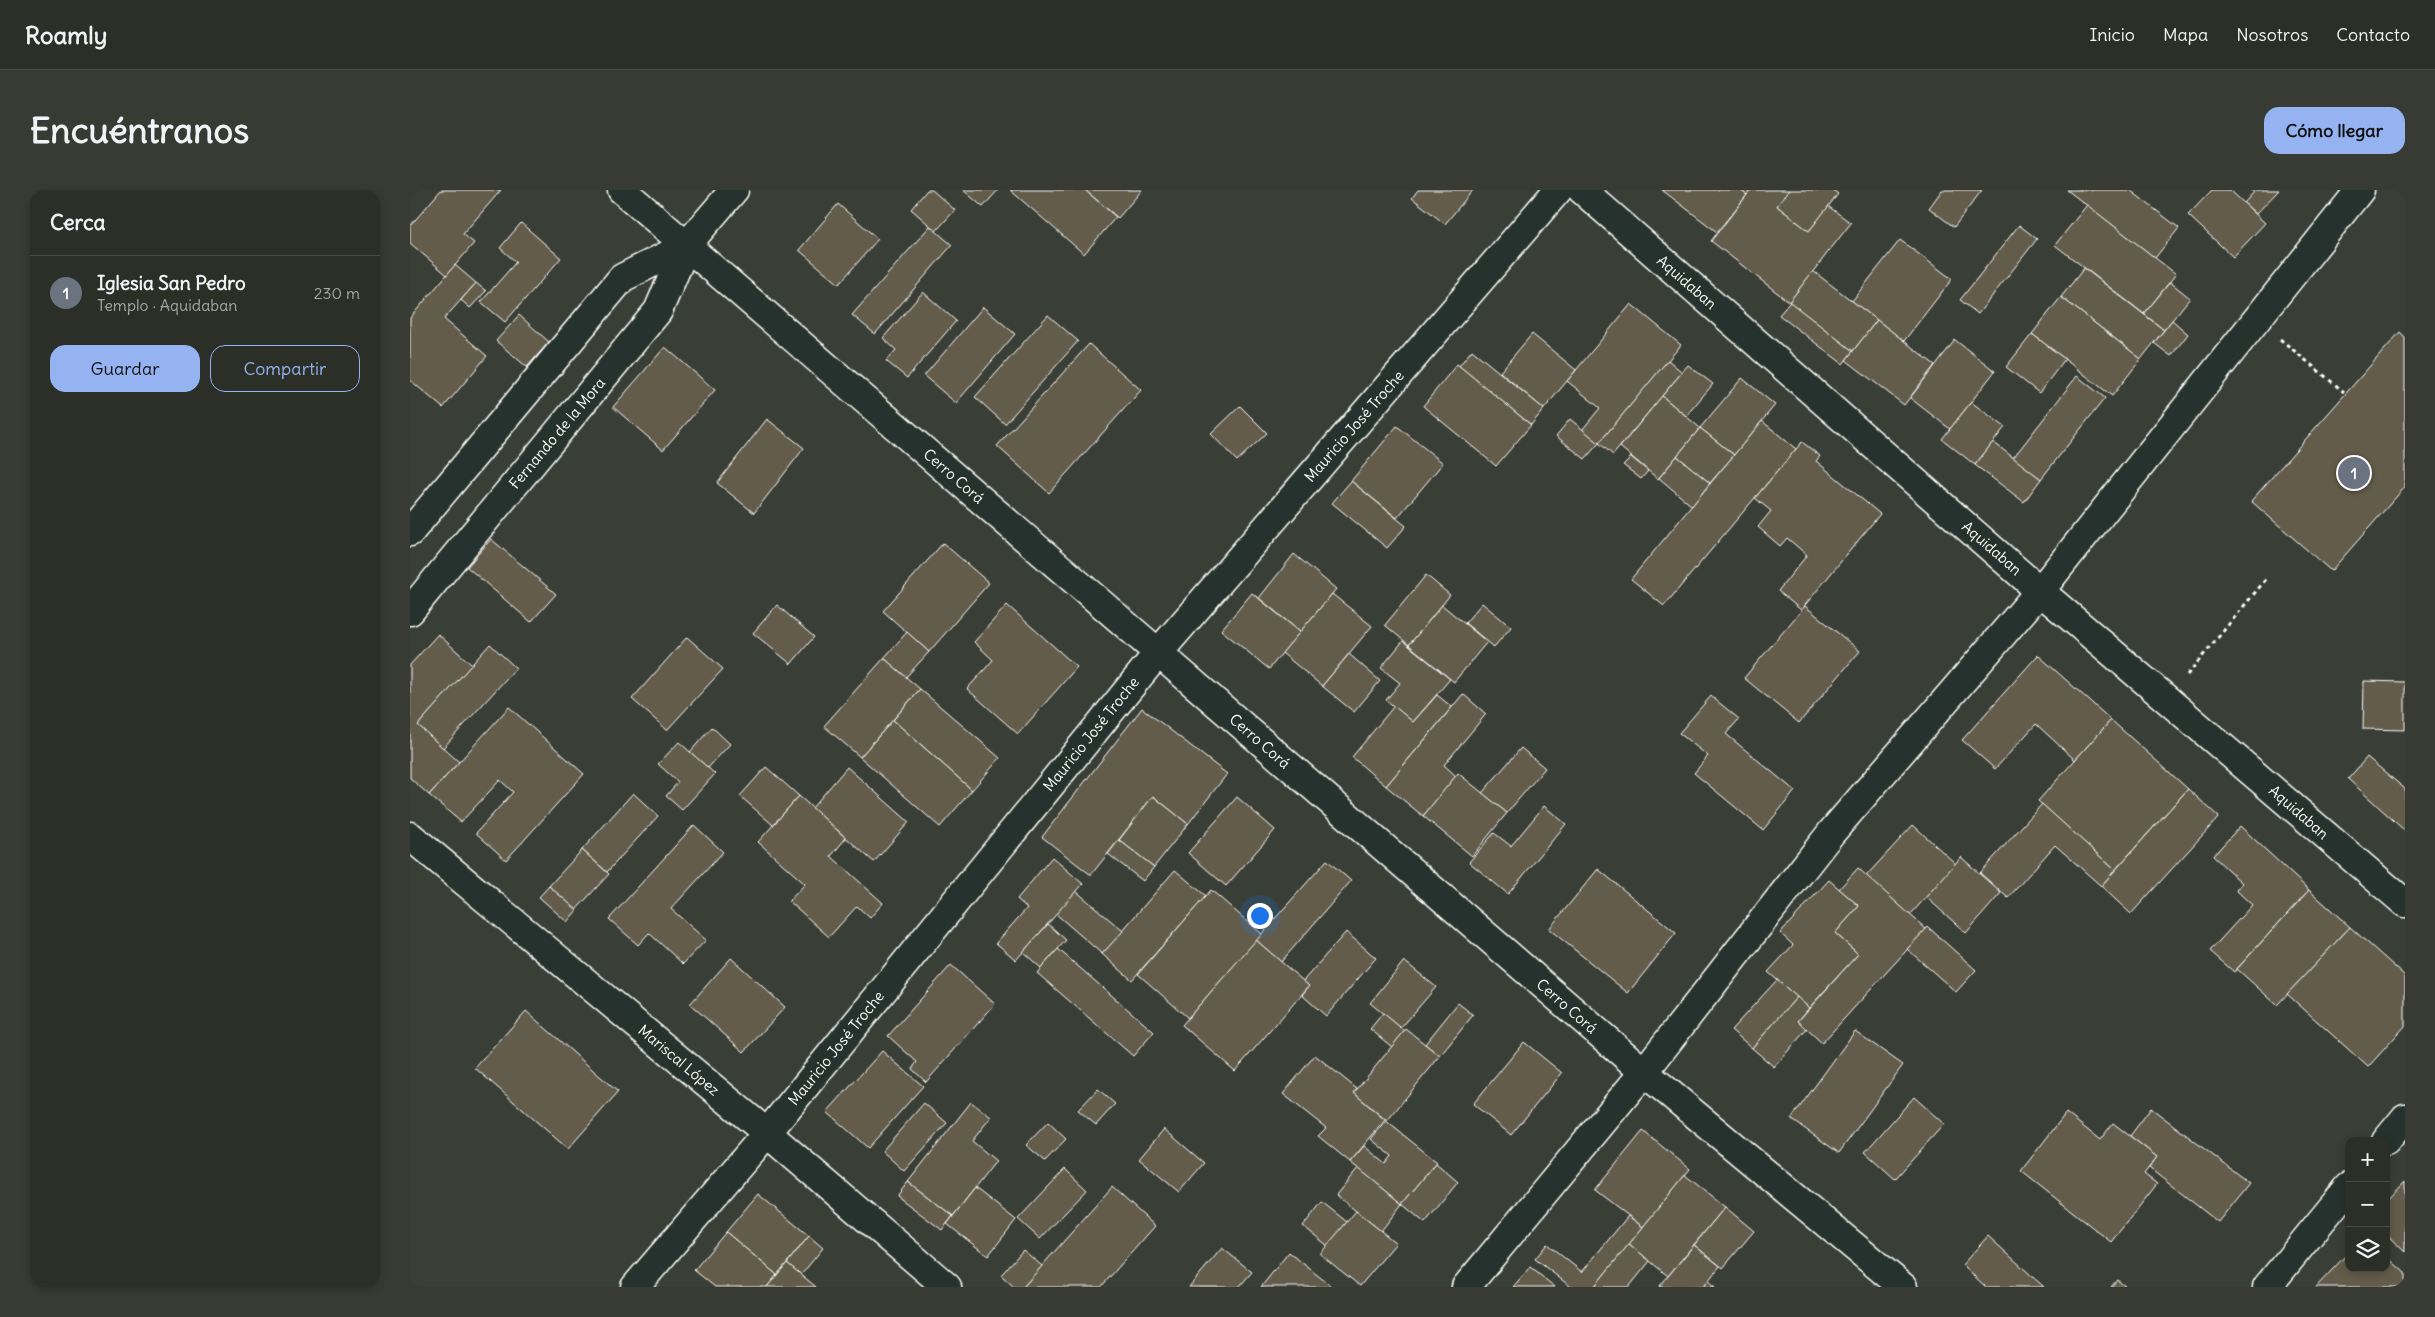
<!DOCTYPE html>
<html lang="es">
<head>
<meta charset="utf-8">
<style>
	body { margin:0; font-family:Delius,sans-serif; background:#373b34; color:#f1f3f6 }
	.controls { position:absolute; right:15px; bottom:15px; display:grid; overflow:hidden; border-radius:10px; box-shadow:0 2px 8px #0003 }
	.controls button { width:45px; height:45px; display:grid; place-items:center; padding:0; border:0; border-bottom:1px solid #474a45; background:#2b2f28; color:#f1f3f6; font:25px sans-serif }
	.you { position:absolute; left:849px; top:725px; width:18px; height:18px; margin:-12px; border:4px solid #fff; border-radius:50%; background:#1a73e8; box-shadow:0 0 0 8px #1a73e833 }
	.badge { display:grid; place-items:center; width:32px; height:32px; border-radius:50%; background:#95b2f1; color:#fff; font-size:16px; font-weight:700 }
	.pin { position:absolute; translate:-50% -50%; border:2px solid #fff; box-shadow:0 1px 5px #0006 }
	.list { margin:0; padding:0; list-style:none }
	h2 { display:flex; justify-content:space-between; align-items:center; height:65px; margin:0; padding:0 20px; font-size:21px }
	h2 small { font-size:16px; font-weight:400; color:#a6a9a8 }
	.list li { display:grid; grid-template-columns:32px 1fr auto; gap:15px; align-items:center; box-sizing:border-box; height:75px; padding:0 20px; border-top:1px solid #474a45 }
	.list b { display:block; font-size:19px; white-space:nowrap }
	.list p { margin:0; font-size:16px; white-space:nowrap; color:#a6a9a8 }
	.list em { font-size:16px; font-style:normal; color:#a6a9a8 }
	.actions { display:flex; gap:10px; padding:15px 20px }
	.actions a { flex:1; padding:11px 0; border:1px solid #95b2f1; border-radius:15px; text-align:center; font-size:18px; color:#95b2f1 }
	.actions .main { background:#95b2f1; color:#111 }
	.icon { flex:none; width:28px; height:28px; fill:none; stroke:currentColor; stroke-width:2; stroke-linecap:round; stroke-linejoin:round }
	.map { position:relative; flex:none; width:1995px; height:1097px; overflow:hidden; border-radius:15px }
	header { display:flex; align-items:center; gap:30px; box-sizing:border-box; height:70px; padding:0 25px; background:#2b2f28; border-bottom:1px solid #474a45 }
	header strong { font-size:24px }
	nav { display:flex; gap:28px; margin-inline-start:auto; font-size:18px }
	.intro { display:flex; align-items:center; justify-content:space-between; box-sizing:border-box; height:120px; padding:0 30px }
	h1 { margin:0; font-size:35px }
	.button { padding:12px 22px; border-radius:15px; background:#95b2f1; color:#111; font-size:18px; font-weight:700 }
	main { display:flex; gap:30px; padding:0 30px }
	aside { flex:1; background:#2b2f28; border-radius:15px; box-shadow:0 2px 8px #0003 }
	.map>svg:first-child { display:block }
	.building { fill:#645c4c; stroke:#fff }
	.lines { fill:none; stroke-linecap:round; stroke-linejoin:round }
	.street-casing { stroke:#fff; stroke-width:31 }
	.path { stroke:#fff; stroke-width:3; stroke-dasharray:4 4; stroke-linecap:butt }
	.street { stroke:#26332d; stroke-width:28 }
	.labels { text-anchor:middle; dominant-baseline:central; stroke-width:4; stroke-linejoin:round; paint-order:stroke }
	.street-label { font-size:15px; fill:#fff; stroke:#26332d }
</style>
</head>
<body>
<header>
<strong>Roamly</strong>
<nav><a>Inicio</a><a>Mapa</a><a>Nosotros</a><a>Contacto</a></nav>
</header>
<div class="intro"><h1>Encuéntranos</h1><a class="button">Cómo llegar</a></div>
<main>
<aside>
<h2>Cerca<small></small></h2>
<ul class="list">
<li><span class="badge" style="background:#6b7280">1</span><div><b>Iglesia San Pedro</b><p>Templo · Aquidaban</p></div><em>230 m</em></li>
</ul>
<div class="actions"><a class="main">Guardar</a><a>Compartir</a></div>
</aside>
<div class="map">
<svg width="1995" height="1097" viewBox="0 0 1995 1097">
	<rect width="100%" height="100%" fill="#393f36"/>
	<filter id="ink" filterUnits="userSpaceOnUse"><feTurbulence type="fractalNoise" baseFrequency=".02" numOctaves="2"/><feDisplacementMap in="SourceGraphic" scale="10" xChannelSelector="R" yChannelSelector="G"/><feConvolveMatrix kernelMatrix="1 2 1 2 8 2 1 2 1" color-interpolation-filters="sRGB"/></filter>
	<g filter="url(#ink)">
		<g class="building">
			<path d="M 31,0 L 91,0 L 53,44 L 64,53 L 37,85 L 0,53 L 0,36 Z"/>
			<path d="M 517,0 L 522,0 L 545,20 L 526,41 L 501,19 Z"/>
			<path d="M 553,0 L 588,0 L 573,17 Z"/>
			<path d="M 600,0 L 675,0 L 706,27 L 674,64 Z"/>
			<path d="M 675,0 L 732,0 L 708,28 Z"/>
			<path d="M 1008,0 L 1063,0 L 1035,34 L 1002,8 Z"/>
			<path d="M 1252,0 L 1330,0 L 1337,5 L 1307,42 Z"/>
			<path d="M 1330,0 L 1341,0 L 1337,5 Z"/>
			<path d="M 1341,0 L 1379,0 L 1367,16 L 1399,41 L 1418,16 L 1441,33 L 1379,112 L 1301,51 Z"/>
			<path d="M 1379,0 L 1423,0 L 1428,4 L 1399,41 L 1367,16 Z"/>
			<path d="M 1532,0 L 1572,0 L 1544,37 L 1519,18 Z"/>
			<path d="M 1657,0 L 1720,0 L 1769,38 L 1745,68 Z"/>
			<path d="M 1802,0 L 1820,0 L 1855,33 L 1823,67 L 1778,25 Z"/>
			<path d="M 1841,0 L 1869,0 L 1846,24 L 1834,13 L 1844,2 Z"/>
			<path d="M 428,14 L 468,49 L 429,94 L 389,60 Z"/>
			<path d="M 1677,15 L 1766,84 L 1734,124 L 1645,55 Z"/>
			<path d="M 111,33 L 151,68 L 95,132 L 71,112 L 106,72 L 90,58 Z"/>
			<path d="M 1609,35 L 1627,49 L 1568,124 L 1550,110 Z"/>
			<path d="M 520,36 L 542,55 L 465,144 L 442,125 Z"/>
			<path d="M 1490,50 L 1542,89 L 1494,151 L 1442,111 Z"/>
			<path d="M 45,75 L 66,93 L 34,129 L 77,166 L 33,218 L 0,190 L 0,128 Z"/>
			<path d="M 1674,78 L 1754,140 L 1731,169 L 1651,107 Z"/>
			<path d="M 1403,81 L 1467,130 L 1443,161 L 1379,112 Z"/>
			<path d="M 1760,92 L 1780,108 L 1754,140 L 1734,124 Z"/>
			<path d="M 66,93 L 76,101 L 60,118 L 51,110 Z"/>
			<path d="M 513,102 L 546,131 L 497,188 L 476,171 L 486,160 L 473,148 Z"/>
			<path d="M 1651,107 L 1731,169 L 1702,206 L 1622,144 Z"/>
			<path d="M 1380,112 L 1443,161 L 1433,174 L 1369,125 Z"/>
			<path d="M 1221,114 L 1271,155 L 1189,253 L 1172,240 L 1190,218 L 1157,191 Z"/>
			<path d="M 573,117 L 605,144 L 546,213 L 514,186 Z"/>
			<path d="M 109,125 L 139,152 L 117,177 L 86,151 Z"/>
			<path d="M 638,125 L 668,151 L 595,234 L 565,207 Z"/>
			<path d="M 1467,130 L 1525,175 L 1494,215 L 1436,170 Z"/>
			<path d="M 1762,130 L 1778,144 L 1761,166 L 1744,153 Z"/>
			<path d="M 1990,142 L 1995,147 L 1995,297 L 1921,381 L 1841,311 Z"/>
			<path d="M 1122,144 L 1166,180 L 1134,219 L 1090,182 Z"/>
			<path d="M 1622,144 L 1655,169 L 1629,203 L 1596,177 Z"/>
			<path d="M 1545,150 L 1585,181 L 1540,239 L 1500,208 Z"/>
			<path d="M 679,154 L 731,200 L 639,303 L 587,256 Z"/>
			<path d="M 255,157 L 305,200 L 253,260 L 203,217 Z"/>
			<path d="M 1062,160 L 1134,219 L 1121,235 L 1049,176 Z"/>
			<path d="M 1258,170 L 1272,182 L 1203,265 L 1189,253 Z"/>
			<path d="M 1047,174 L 1121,235 L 1086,276 L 1013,216 Z"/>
			<path d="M 1278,175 L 1303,194 L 1276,226 L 1252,206 Z"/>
			<path d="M 1667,186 L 1695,208 L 1631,289 L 1603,268 Z"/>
			<path d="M 1332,188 L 1365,215 L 1324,265 L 1290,238 Z"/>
			<path d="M 1252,206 L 1290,238 L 1248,289 L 1210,257 Z"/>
			<path d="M 1561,212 L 1595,237 L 1565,275 L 1532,249 Z"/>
			<path d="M 830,216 L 857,243 L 827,271 L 801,244 Z"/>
			<path d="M 357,229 L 394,258 L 344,323 L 307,293 Z"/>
			<path d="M 1160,229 L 1189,253 L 1175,269 L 1146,246 Z"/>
			<path d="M 1352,231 L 1386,259 L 1254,416 L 1221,389 Z"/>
			<path d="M 987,236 L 1033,273 L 987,328 L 941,291 Z"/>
			<path d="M 1290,238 L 1324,265 L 1300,293 L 1267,266 Z"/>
			<path d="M 1392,252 L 1410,266 L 1406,271 L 1470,324 L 1391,420 L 1368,401 L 1397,365 L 1377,348 L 1370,356 L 1348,337 L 1361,321 L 1345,308 Z"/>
			<path d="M 1583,252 L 1631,289 L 1614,312 L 1565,275 Z"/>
			<path d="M 1267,266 L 1300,293 L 1282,316 L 1249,288 Z"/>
			<path d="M 1221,267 L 1238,281 L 1231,289 L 1213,275 Z"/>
			<path d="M 941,291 L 996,336 L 977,358 L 922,313 Z"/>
			<path d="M 81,349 L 146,404 L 121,432 L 57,377 Z"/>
			<path d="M 533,353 L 579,393 L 519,462 L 473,421 Z"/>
			<path d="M 884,364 L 926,399 L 890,442 L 849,408 Z"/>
			<path d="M 1016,385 L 1040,405 L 999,455 L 975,435 Z"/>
			<path d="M 842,403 L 890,442 L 859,479 L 811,440 Z"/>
			<path d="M 922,404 L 962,436 L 912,496 L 872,463 Z"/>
			<path d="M 1072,413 L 1101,437 L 1084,457 L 1055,433 Z"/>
			<path d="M 367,415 L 404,447 L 381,474 L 343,443 Z"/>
			<path d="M 597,415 L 667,477 L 608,544 L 557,499 L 583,470 L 564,452 Z"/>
			<path d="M 1032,415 L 1077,452 L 1044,492 L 999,455 Z"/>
			<path d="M 1395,416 L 1450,461 L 1389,533 L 1334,488 Z"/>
			<path d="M 497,442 L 519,462 L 496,487 L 474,468 Z"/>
			<path d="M 28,444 L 62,475 L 8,535 L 49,572 L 19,605 L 0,588 L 0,475 Z"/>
			<path d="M 277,447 L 313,479 L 257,540 L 222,509 Z"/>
			<path d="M 993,451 L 1040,489 L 1003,532 L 976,510 L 990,493 L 971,478 Z"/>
			<path d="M 80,454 L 106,478 L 33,558 L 8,535 Z"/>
			<path d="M 939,464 L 970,491 L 944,522 L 912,496 Z"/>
			<path d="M 1628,465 L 1701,530 L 1665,570 L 1626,534 L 1585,579 L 1552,550 Z"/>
			<path d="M 474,468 L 510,499 L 450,567 L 414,536 Z"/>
			<path d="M 1954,491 L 1995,492 L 1995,540 L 1953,539 Z"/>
			<path d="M 510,499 L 590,568 L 562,600 L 483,530 Z"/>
			<path d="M 1053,504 L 1076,524 L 1034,575 L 1046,586 L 1013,626 L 976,596 Z"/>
			<path d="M 1027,505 L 1042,517 L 976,596 L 942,567 L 984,516 L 1003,532 Z"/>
			<path d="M 1301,506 L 1329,529 L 1316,544 L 1385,601 L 1353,640 L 1284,583 L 1298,566 L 1269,543 Z"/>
			<path d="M 99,517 L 174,584 L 96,670 L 66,643 L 103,602 L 90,590 L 51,632 L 19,605 Z"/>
			<path d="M 732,518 L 817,584 L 778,634 L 743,606 L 681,685 L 632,647 Z"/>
			<path d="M 483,530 L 562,600 L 530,637 L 450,567 Z"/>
			<path d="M 1701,530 L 1778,599 L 1705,680 L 1628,611 Z"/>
			<path d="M 302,537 L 320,554 L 298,578 L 280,562 Z"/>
			<path d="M 269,552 L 305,584 L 272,620 L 256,606 L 268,592 L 248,574 Z"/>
			<path d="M 1111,558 L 1135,578 L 1097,623 L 1072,603 Z"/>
			<path d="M 1957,567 L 1995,599 L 1995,641 L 1938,589 Z"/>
			<path d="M 356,577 L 389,606 L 363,635 L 330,606 Z"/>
			<path d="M 437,577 L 499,632 L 464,672 L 402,618 Z"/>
			<path d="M 1048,583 L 1097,623 L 1062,666 L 1013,626 Z"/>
			<path d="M 1778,599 L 1809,627 L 1721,724 L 1691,696 Z"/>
			<path d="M 223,603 L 248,626 L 197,682 L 172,660 Z"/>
			<path d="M 389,606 L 436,648 L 421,666 L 473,713 L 460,728 L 447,716 L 419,747 L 379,711 L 395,694 L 348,652 Z"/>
			<path d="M 743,606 L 778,634 L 744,677 L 709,650 Z"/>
			<path d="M 827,607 L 865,640 L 816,696 L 778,663 Z"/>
			<path d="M 1632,614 L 1705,680 L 1691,696 L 1645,655 L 1598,708 L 1570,683 Z"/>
			<path d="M 1134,616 L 1156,634 L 1098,704 L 1059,672 L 1084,643 L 1101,656 Z"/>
			<path d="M 284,635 L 313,662 L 261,719 L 296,750 L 273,774 L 239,743 L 228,755 L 199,729 Z"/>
			<path d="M 1503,635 L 1546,674 L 1500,725 L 1456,686 Z"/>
			<path d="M 1830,636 L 1899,700 L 1824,782 L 1800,761 L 1842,715 L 1826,700 L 1832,693 L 1803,666 Z"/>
			<path d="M 709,650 L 744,677 L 733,691 L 698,664 Z"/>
			<path d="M 172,660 L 199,684 L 166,720 L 139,696 Z"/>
			<path d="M 642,667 L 673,694 L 606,770 L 586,753 L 617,718 L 607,709 Z"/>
			<path d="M 1551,667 L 1591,703 L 1556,743 L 1516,707 Z"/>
			<path d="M 917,670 L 941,691 L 871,772 L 846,750 Z"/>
			<path d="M 1448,678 L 1516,739 L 1412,853 L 1388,831 L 1448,764 L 1425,743 L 1449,716 L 1429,699 Z"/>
			<path d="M 1188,679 L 1266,743 L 1218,803 L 1139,739 Z"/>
			<path d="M 765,680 L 796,706 L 722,790 L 692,764 Z"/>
			<path d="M 1419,690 L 1449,716 L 1425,743 L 1448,764 L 1399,818 L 1358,782 L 1383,755 L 1370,743 Z"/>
			<path d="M 139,696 L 167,720 L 157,732 L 129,707 Z"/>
			<path d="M 801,700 L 852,744 L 778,828 L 728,784 Z"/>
			<path d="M 1899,700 L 1940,737 L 1867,815 L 1827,779 Z"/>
			<path d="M 666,701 L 713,741 L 692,764 L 646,724 Z"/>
			<path d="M 638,734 L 656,750 L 631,778 L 613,762 Z"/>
			<path d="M 1518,737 L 1566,780 L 1546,802 L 1497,759 Z"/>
			<path d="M 1940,737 L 1995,786 L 1995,836 L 1958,877 L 1877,804 Z"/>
			<path d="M 936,742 L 966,768 L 916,826 L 892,805 L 899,796 L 893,791 Z"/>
			<path d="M 846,750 L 899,796 L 825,881 L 772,835 Z"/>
			<path d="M 648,759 L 744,842 L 723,866 L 627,783 Z"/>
			<path d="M 321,768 L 375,817 L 334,862 L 280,814 Z"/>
			<path d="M 994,771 L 1026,797 L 991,838 L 960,813 Z"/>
			<path d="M 541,775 L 585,814 L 516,892 L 502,879 L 507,872 L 478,846 Z"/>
			<path d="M 1367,790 L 1387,807 L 1342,858 L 1321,840 Z"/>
			<path d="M 1387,807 L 1399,818 L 1388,831 L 1397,839 L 1364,877 L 1342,858 Z"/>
			<path d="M 1048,813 L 1063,825 L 1030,866 L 1015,854 Z"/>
			<path d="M 116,821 L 208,902 L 158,959 L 65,878 Z"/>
			<path d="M 973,823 L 995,841 L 982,857 L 960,839 Z"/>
			<path d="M 996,839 L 1030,866 L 977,931 L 944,903 Z"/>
			<path d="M 1445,841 L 1493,875 L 1429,963 L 1381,929 Z"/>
			<path d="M 1114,852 L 1152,883 L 1101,945 L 1063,914 Z"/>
			<path d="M 472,861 L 513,896 L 458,958 L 417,922 Z"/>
			<path d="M 905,865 L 947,899 L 944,903 L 975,930 L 940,972 L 908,946 L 916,938 L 873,904 Z"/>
			<path d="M 688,899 L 705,914 L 686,935 L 668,920 Z"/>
			<path d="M 1504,907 L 1534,934 L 1485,989 L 1455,962 Z"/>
			<path d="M 561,912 L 581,927 L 562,951 L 586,971 L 543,1026 L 498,992 Z"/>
			<path d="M 514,913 L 537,933 L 494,981 L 472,961 Z"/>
			<path d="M 1741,918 L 1839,993 L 1808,1032 L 1739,978 L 1747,967 L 1720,946 Z"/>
			<path d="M 1656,923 L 1690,950 L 1703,933 L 1747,967 L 1734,984 L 1747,994 L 1701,1052 L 1611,981 Z"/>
			<path d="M 976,931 L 1027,972 L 992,1014 L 940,972 L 954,956 L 976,974 L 982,966 L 961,949 Z"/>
			<path d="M 638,932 L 656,949 L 635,971 L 616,955 Z"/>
			<path d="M 754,939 L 794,973 L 769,1002 L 729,969 Z"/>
			<path d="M 1233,941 L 1280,979 L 1233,1037 L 1185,1000 Z"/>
			<path d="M 1026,973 L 1048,992 L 1015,1033 L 992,1014 Z"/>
			<path d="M 948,978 L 992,1014 L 971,1041 L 926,1005 Z"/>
			<path d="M 655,979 L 677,1000 L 630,1049 L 608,1029 Z"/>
			<path d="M 1275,985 L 1315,1017 L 1258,1086 L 1219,1054 Z"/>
			<path d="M 1995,991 L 1995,1062 L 1976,1044 L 1976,1011 Z"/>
			<path d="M 498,992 L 543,1026 L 532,1040 L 487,1006 Z"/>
			<path d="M 702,997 L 745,1036 L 691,1097 L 613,1097 Z"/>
			<path d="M 565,998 L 606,1030 L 578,1066 L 537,1034 Z"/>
			<path d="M 348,1004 L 399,1046 L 367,1085 L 316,1042 Z"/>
			<path d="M 912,1012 L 937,1032 L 918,1056 L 893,1036 Z"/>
			<path d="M 1315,1017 L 1344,1041 L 1313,1078 L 1284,1055 Z"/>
			<path d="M 946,1021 L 986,1053 L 950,1096 L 910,1064 Z"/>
			<path d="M 1218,1026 L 1233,1037 L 1184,1097 L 1161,1097 L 1125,1069 L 1137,1054 L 1172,1082 Z"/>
			<path d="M 316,1042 L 367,1085 L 357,1097 L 305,1097 L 284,1080 Z"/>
			<path d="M 399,1046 L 413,1058 L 391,1085 L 377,1073 Z"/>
			<path d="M 1578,1046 L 1634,1097 L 1576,1097 L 1552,1075 Z"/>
			<path d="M 1219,1054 L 1240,1071 L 1219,1097 L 1184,1097 Z"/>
			<path d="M 1284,1055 L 1310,1076 L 1293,1097 L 1249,1097 Z"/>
			<path d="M 812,1058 L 842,1082 L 829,1097 L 779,1097 Z"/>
			<path d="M 613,1060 L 632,1076 L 613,1097 L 604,1097 L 591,1085 Z"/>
			<path d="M 879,1062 L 922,1097 L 851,1097 Z"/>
			<path d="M 1939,1062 L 1939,1078 L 1976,1078 L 1976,1066 L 1995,1083 L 1995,1097 L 1906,1097 Z"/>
			<path d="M 377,1073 L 406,1097 L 357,1097 Z"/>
			<path d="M 1120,1077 L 1145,1097 L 1103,1097 Z"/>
			<path d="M 1707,1090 L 1716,1097 L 1701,1097 Z"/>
			<path d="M 1298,1091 L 1305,1097 L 1293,1097 Z"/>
		</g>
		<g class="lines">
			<g class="street-casing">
				<g id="street">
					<path d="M 212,0 L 1234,882 L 1493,1097"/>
					<path d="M 1172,0 L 1630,401 L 1995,713"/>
					<path d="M 0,342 L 212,88 L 276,56"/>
					<path d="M 0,421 L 248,121 L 276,56 L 324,0"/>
					<path d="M 0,646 L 357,943 L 537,1097"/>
					<path d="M 1976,951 L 1995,928"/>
					<path d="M 225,1097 L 357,943 L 748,463 L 1148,0"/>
					<path d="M 1056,1097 L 1234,882 L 1421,643 L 1630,401 L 1950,0"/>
					<path d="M 1857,1097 L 1939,997"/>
				</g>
			</g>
			<g class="path">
				<path d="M 1870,149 L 1934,202"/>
				<path d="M 1777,485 L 1857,388"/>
			</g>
			<use href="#street" class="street"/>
		</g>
	</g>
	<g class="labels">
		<g class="street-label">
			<text transform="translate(1277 92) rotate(41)">Aquidaban</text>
			<text transform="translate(944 236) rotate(-49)">Mauricio José Troche</text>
			<text transform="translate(147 243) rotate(-50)">Fernando de la Mora</text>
			<text transform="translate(544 286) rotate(41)">Cerro Corá</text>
			<text transform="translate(1582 358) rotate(41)">Aquidaban</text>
			<text transform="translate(681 544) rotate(-51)">Mauricio José Troche</text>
			<text transform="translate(850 551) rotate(41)">Cerro Corá</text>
			<text transform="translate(1889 622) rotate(41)">Aquidaban</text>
			<text transform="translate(1157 816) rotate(41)">Cerro Corá</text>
			<text transform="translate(426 858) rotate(-51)">Mauricio José Troche</text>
			<text transform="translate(269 870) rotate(40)">Mariscal López</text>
		</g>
	</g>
</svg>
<div class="controls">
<button>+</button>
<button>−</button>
<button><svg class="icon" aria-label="layers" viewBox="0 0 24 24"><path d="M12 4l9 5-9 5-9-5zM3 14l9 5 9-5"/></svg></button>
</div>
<div class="you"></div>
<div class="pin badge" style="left:1944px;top:283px;background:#6b7280">1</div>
</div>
</main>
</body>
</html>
